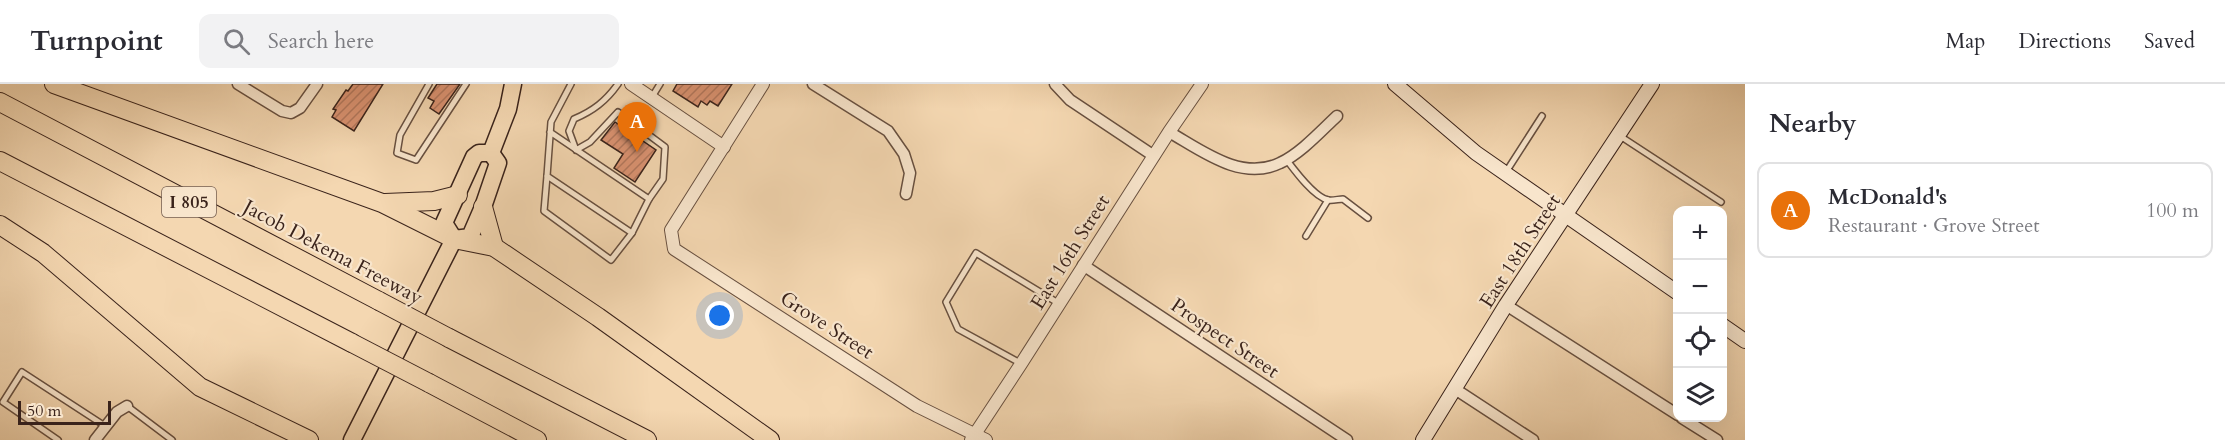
<!DOCTYPE html>
<html lang="en">
<head>
<meta charset="utf-8">
<style>
	body { margin:0; font-family:Cardo,serif; background:#f2f2f3; color:#2b2b33 }
	.controls { position:absolute; right:18px; bottom:18px; display:grid; overflow:hidden; border-radius:12px; box-shadow:0 6px 24px #0002 }
	.controls button { width:54px; height:54px; display:grid; place-items:center; padding:0; border:0; border-bottom:2px solid #e1e1e2; background:#fff; color:#2b2b33; font:30px sans-serif }
	.scale { position:absolute; left:18px; bottom:15px; width:93px; box-sizing:border-box; padding-left:6px; border:3px solid #3a231b; border-top:0; font-size:16px; line-height:21px; white-space:nowrap; color:#3a231b; -webkit-text-stroke:4px #f8e5cc; paint-order:stroke }
	.you { position:absolute; left:720px; top:232px; width:21px; height:21px; margin:-15px; border:4px solid #fff; border-radius:50%; background:#1a73e8; box-shadow:0 0 0 9px #1a73e833 }
	.badge { display:grid; place-items:center; width:39px; height:39px; border-radius:50%; background:#8f2418; color:#fff; font-size:20px; font-weight:700 }
	.pin { position:absolute; translate:-50% -50px; filter:drop-shadow(0 2px 3px #0008) }
	.pin::after { content:''; position:absolute; top:32px; width:21px; height:18px; background:inherit; clip-path:polygon(0 0,100% 0,50% 100%) }
	.list { margin:0; padding:0; list-style:none }
	h2 { display:flex; justify-content:space-between; align-items:center; height:78px; margin:0; padding:0 24px; font-size:26px }
	h2 small { font-size:20px; font-weight:400; color:#7c7c81 }
	.list li { display:grid; grid-template-columns:39px 1fr auto; gap:18px; align-items:center; box-sizing:border-box; height:96px; margin:0 12px 12px; padding:0 12px; border:2px solid #e1e1e2; border-radius:12px }
	.list b { display:block; font-size:22px; white-space:nowrap }
	.list p { margin:0; font-size:20px; white-space:nowrap; color:#7c7c81 }
	.list em { font-size:20px; font-style:normal; color:#7c7c81 }
	.icon { flex:none; width:33px; height:33px; fill:none; stroke:currentColor; stroke-width:2; stroke-linecap:round; stroke-linejoin:round }
	.map { position:relative; flex:none; width:1745px; height:356px; overflow:hidden }
	header { display:flex; align-items:center; gap:36px; box-sizing:border-box; height:84px; padding:0 30px; background:#fff; border-bottom:2px solid #e1e1e2 }
	header strong { font-size:28px }
	nav { display:flex; gap:33px; margin-inline-start:auto; font-size:21px }
	.search { width:420px; height:54px; background:#f2f2f3; display:flex; align-items:center; gap:15px; box-sizing:border-box; padding:0 21px; border-radius:12px; color:#7c7c81; font-size:22px }
	main { display:flex }
	aside { flex:1; background:#fff }
	.map>svg:first-child { display:block }
	.building { fill:url(#building-hatch); stroke:#3a231b; stroke-width:1.5 }
	.lines { fill:none; stroke-linecap:round; stroke-linejoin:round }
	.service-casing { stroke:#685040; stroke-width:8 }
	.minor-casing { stroke:#685040; stroke-width:13 }
	.tertiary-casing { stroke:#685040; stroke-width:14 }
	.secondary-casing { stroke:#3a231b; stroke-width:16 }
	.primary-casing { stroke:#3a231b; stroke-width:19 }
	.motorway-casing { stroke:#3a231b; stroke-width:20 }
	.service { stroke:#f8e5cc; stroke-width:5 }
	.minor { stroke:#f8e5cc; stroke-width:10 }
	.tertiary { stroke:#f8e5cc; stroke-width:12 }
	.secondary { stroke:#f8e5cc; stroke-width:14 }
	.primary { stroke:#f4d7b1; stroke-width:16 }
	.motorway { stroke:#f4d7b1; stroke-width:18 }
	.motorway-bridge-casing { stroke:#3a231b; stroke-width:20; stroke-linecap:butt }
	.motorway-bridge { stroke:#f4d7b1; stroke-width:18 }
	.labels { text-anchor:middle; dominant-baseline:central; stroke-width:4.5; stroke-linejoin:round; paint-order:stroke }
	.shield { fill:#f8e5cc; stroke:#735d50; stroke-width:1.5 }
	.shield-label { font-size:18px; font-weight:bold; fill:#3a231b }
	.street-label { font-size:20px; fill:#3a231b; stroke:#f8e5cc }
</style>
</head>
<body>
<header>
<strong>Turnpoint</strong>
<div class="search"><svg class="icon" aria-label="search" viewBox="0 0 24 24"><circle cx="10" cy="10" r="6"/><path d="M15 15l6 6"/></svg>Search here</div>
<nav><a>Map</a><a>Directions</a><a>Saved</a></nav>
</header>
<main>
<div class="map">
<svg width="1745" height="356" viewBox="0 0 1745 356">
	<defs>
		<pattern id="building-hatch" width="6" height="6" patternUnits="userSpaceOnUse" patternTransform="scale(1.5)"><rect width="6" height="6" fill="#db9372"/><path d="M-1 1l2-2M0 6l6-6M5 7l2-2" fill="none" stroke="#b3785d"/></pattern>
	</defs>
	<rect width="100%" height="100%" fill="#f4d7b1"/>
	<filter id="stains"><feTurbulence type="fractalNoise" baseFrequency=".00333" numOctaves="4"/><feColorMatrix values="0 0 0 0 .2 0 0 0 0 .09 0 0 0 0 .02 0 0 0 .5 -.17"/></filter>
	<radialGradient id="worn" r=".72"><stop offset=".6" stop-color="#630" stop-opacity="0"/><stop offset="1" stop-color="#630" stop-opacity=".3"/></radialGradient>
	<g class="building">
		<path d="M 353,0 L 383,0 L 354,47 L 332,33 L 336,26 L 333,25 L 346,6 L 348,7 Z"/>
		<path d="M 437,0 L 460,0 L 439,30 L 430,24 L 434,17 L 428,14 Z"/>
		<path d="M 677,0 L 732,0 L 718,22 L 710,17 L 707,21 L 701,17 L 698,23 L 673,7 Z"/>
		<path d="M 615,38 L 656,66 L 635,98 L 614,84 L 623,70 L 601,56 Z"/>
	</g>
	<g class="lines">
		<g class="service-casing">
			<g id="service">
				<path d="M 429,0 L 400,51 L 397,69 L 416,76 L 466,0"/>
				<path d="M 618,0 C 606,17 593,27 574,35 L 569,47 L 576,66 L 590,58 L 618,28 L 665,63 L 663,95 L 649,115"/>
				<path d="M 652,13 L 660,0"/>
				<path d="M 550,48 L 649,115 L 632,149 L 547,92 L 551,38 L 571,0"/>
				<path d="M 1620,52 L 1721,118"/>
				<path d="M 1286,75 C 1295,87 1314,113 1328,116 C 1332,117 1339,115 1343,115 L 1368,134"/>
				<path d="M 1506,88 L 1542,32"/>
				<path d="M 547,92 L 544,127 L 611,176 L 632,149"/>
				<path d="M 1306,152 L 1328,116"/>
				<path d="M 1020,279 L 958,245 L 946,218 L 976,169 L 1058,219"/>
				<path d="M 127,322 L 172,356"/>
				<path d="M 58,356 L 3,318 L 22,288 L 105,342"/>
			</g>
		</g>
		<g class="minor-casing">
			<g id="minor">
				<path d="M 238,0 L 282,27 L 291,29 L 300,24 L 317,0"/>
				<path d="M 813,0 L 888,47 L 904,70 L 910,89 L 906,110"/>
				<path d="M 1055,0 L 1070,16 L 1154,72"/>
				<path d="M 1169,48 C 1201,66 1241,98 1280,79 C 1300,70 1321,47 1337,32"/>
				<path d="M 1083,181 L 1347,356"/>
				<path d="M 1506,221 L 1678,331"/>
				<path d="M 1455,305 L 1533,356"/>
				<path d="M 1682,334 L 1717,356"/>
				<path d="M 95,356 L 117,328 L 127,322"/>
			</g>
		</g>
		<g class="tertiary-casing">
			<g id="tertiary">
				<path d="M 631,0 L 724,63"/>
				<path d="M 763,0 L 671,146 L 674,165 L 917,322 L 986,356"/>
				<path d="M 971,356 L 1021,280 L 1169,48 L 1202,0"/>
			</g>
		</g>
		<g class="secondary-casing">
			<g id="secondary">
				<path d="M 1395,0 L 1476,69 L 1678,209"/>
				<path d="M 1722,241 L 1745,257"/>
				<path d="M 1423,356 L 1506,221 L 1652,0"/>
			</g>
		</g>
		<g class="primary-casing">
			<g id="primary">
				<path d="M 491,69 L 508,25 L 513,0"/>
				<path d="M 454,155 L 444,139 L 474,73 L 479,69 L 491,69"/>
				<path d="M 454,155 L 470,153 L 483,123 L 498,79 L 491,69"/>
				<path d="M 352,356 L 454,155"/>
			</g>
		</g>
		<g class="motorway-casing">
			<g id="motorway">
				<path d="M 54,0 L 382,119 L 454,155 L 494,163 L 598,233 L 770,356"/>
				<path d="M 0,18 L 379,217"/>
				<path d="M 0,77 L 352,259"/>
				<path d="M 385,119 L 434,117 L 458,111"/>
				<path d="M 483,123 L 494,163"/>
				<path d="M 0,141 L 43,169 L 200,303 L 309,356"/>
				<path d="M 449,254 L 647,356"/>
				<path d="M 429,299 L 537,356"/>
			</g>
		</g>
		<use href="#service" class="service"/>
		<use href="#minor" class="minor"/>
		<use href="#tertiary" class="tertiary"/>
		<use href="#secondary" class="secondary"/>
		<use href="#primary" class="primary"/>
		<use href="#motorway" class="motorway"/>
		<g class="motorway-bridge-casing">
			<g id="motorway-bridge">
				<path d="M 379,217 L 449,254"/>
				<path d="M 352,259 L 429,299"/>
			</g>
		</g>
		<use href="#motorway-bridge" class="motorway-bridge"/>
	</g>
	<g class="labels">
		<rect class="shield" x="162" y="103" width="54" height="30" rx="4.5"/>
		<g class="shield-label">
			<text x="189" y="118">I 805</text>
		</g>
		<g class="street-label">
			<text transform="translate(1520 167) rotate(-57)">East 18th Street</text>
			<text transform="translate(333 168) rotate(28)">Jacob Dekema Freeway</text>
			<text transform="translate(1070 168) rotate(-58)">East 16th Street</text>
			<text transform="translate(827 241) rotate(33)">Grove Street</text>
			<text transform="translate(1225 254) rotate(34)">Prospect Street</text>
		</g>
	</g>
	<rect width="100%" height="100%" filter="url(#stains)"/>
	<rect width="100%" height="100%" fill="url(#worn)"/>
</svg>
<div class="controls">
<button>+</button>
<button>−</button>
<button><svg class="icon" aria-label="locate" viewBox="0 0 24 24"><circle cx="12" cy="12" r="6"/><path d="M12 2v4M12 18v4M2 12h4M18 12h4"/></svg></button>
<button><svg class="icon" aria-label="layers" viewBox="0 0 24 24"><path d="M12 4l9 5-9 5-9-5zM3 14l9 5 9-5"/></svg></button>
</div>
<div class="scale">50 m</div>
<div class="you"></div>
<div class="pin badge" style="left:637px;top:68px;background:#e8710a">A</div>
</div>
<aside>
<h2>Nearby<small></small></h2>
<ul class="list">
<li><span class="badge" style="background:#e8710a">A</span><div><b>McDonald's</b><p>Restaurant · Grove Street</p></div><em>100 m</em></li>
</ul>
</aside>
</main>
</body>
</html>
